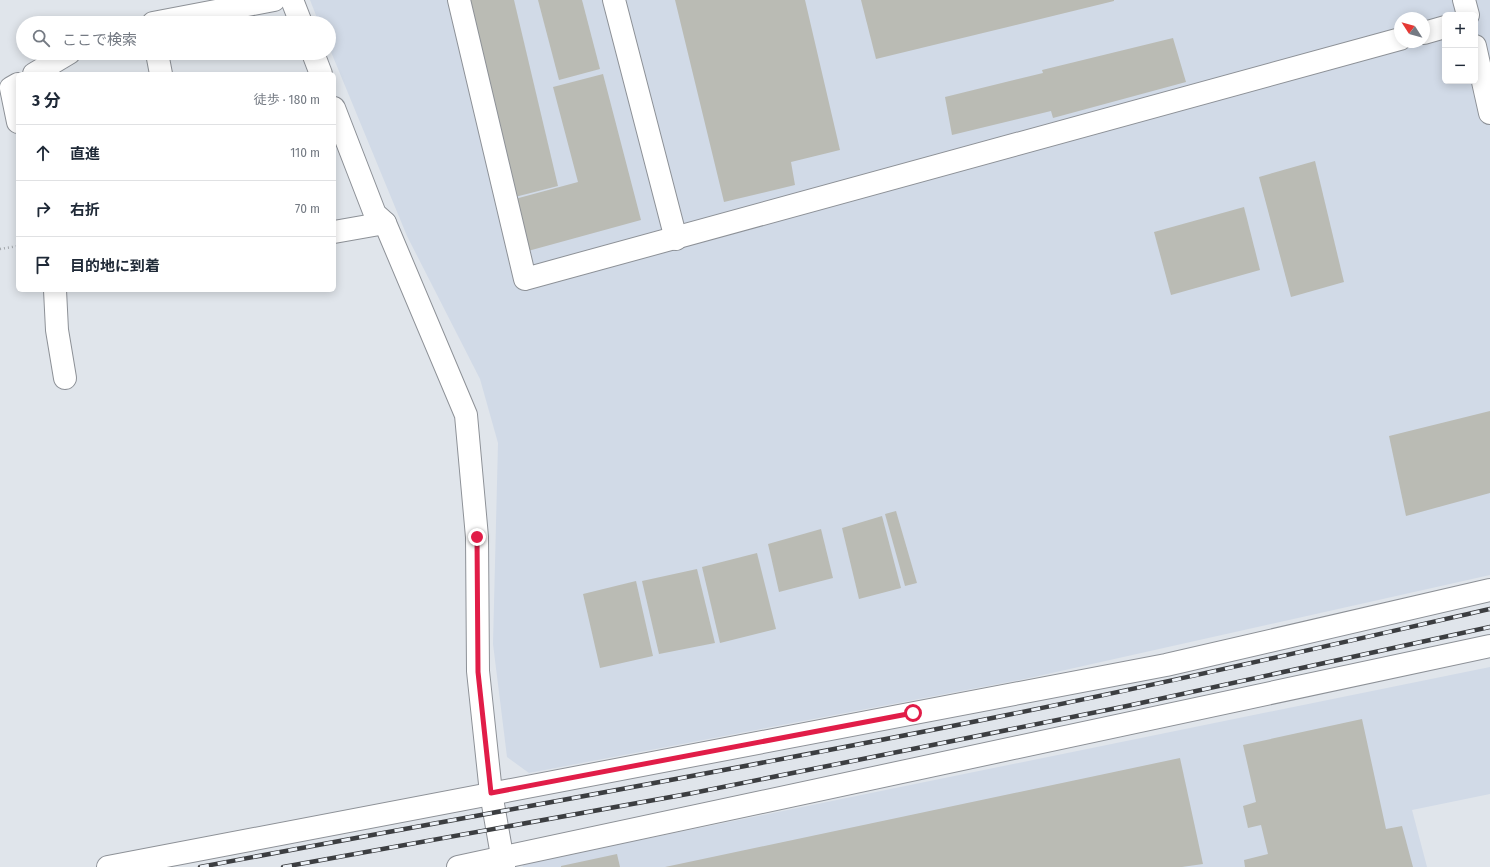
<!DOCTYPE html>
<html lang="ja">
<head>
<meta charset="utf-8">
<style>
	body { margin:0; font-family:"Fira Sans Condensed","Noto Sans JP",sans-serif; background:#f2f2f3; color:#1f2937 }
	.controls { position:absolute; right:12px; top:12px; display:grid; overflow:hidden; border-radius:6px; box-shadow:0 2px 10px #0003 }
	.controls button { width:36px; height:36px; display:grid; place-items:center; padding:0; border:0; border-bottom:1px solid #e0e1e3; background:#fff; color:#1f2937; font:20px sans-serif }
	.compass { position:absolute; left:1394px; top:12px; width:36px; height:36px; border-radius:50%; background:#fff; box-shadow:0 2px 10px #0003; rotate:306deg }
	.stop { position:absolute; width:12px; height:12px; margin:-9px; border:3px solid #e11d48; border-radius:50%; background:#fff }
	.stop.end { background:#e11d48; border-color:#fff; box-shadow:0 1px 4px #0008 }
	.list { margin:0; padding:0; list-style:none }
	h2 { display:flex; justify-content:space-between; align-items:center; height:52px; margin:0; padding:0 16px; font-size:17px }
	h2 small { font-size:13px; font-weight:400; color:#747a83 }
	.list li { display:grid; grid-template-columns:26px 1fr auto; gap:12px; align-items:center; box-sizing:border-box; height:56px; padding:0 16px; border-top:1px solid #e0e1e3 }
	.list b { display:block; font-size:15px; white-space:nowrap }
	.list em { font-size:13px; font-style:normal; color:#747a83 }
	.icon { flex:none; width:22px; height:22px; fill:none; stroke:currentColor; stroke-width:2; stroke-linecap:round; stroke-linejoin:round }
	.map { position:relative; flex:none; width:1490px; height:867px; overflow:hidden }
	.search { position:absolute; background:#fff; box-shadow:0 2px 10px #0003; left:16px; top:16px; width:320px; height:44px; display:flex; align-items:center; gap:10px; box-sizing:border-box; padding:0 14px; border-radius:22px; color:#747a83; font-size:15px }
	.panel { position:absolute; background:#fff; box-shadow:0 2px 10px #0003; left:16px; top:72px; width:320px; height:220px; border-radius:6px }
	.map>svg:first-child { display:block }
	.built { fill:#d1dae7; fill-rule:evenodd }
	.building { fill:#babbb4 }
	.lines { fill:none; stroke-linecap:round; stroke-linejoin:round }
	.minor-casing { stroke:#8d9197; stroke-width:24 }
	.path { stroke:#a3a7ac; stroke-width:2.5; stroke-dasharray:1 3; stroke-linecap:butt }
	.minor { stroke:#fff; stroke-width:22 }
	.rail-casing { stroke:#3c3e41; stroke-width:4.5 }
	.rail { stroke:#edf2f8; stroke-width:3; stroke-dasharray:9; stroke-linecap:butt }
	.route { stroke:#e11d48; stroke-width:5 }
</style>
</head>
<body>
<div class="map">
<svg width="1490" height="867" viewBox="0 0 1490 867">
	<rect width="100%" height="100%" fill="#e0e5eb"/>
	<g class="built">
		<path d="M 310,0 L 1490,0 L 1490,575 L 1025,679 L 529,773 L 507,757 L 493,644 L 498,443 L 480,379 L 407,236 L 329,47 L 329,23 L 319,23 ZM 1445,15 L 1475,15 L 1475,81 L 1445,81 ZM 1400,18 L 1424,18 L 1424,42 L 1400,42 Z"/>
		<path d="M 1490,667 L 1490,794 L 1412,810 L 1427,867 L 523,867 L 522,864 Z"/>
	</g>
	<g class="building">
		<path d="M 468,0 L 514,0 L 558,186 L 515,197 Z"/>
		<path d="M 538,0 L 582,0 L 600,69 L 559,80 Z"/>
		<path d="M 675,0 L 805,0 L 840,150 L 791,162 L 795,185 L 724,202 Z"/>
		<path d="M 861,0 L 1114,0 L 1114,1 L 876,59 Z"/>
		<path d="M 1173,38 L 1186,82 L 1053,118 L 1051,111 L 952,135 L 945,97 L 1043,73 L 1042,70 Z"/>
		<path d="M 603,74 L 641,220 L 528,251 L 515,199 L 578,182 L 553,87 Z"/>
		<path d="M 1315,161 L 1344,282 L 1291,297 L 1259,177 Z"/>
		<path d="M 1244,207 L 1260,270 L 1171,295 L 1154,232 Z"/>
		<path d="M 1490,411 L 1490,493 L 1406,516 L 1389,436 Z"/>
		<path d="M 896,511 L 917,583 L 905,586 L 885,514 Z"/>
		<path d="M 882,516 L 901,588 L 859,599 L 842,528 Z"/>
		<path d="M 821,529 L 833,578 L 779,592 L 768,544 Z"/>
		<path d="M 757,553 L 776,629 L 720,643 L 702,567 Z"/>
		<path d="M 697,569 L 715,643 L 659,654 L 642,581 Z"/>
		<path d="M 636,581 L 653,656 L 600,668 L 583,594 Z"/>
		<path d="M 1362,719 L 1386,829 L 1402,826 L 1413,867 L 1245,867 L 1244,860 L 1268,854 L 1261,825 L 1248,828 L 1243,806 L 1256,802 L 1243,745 Z"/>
		<path d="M 1180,758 L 1203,864 L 1182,867 L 665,867 Z"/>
		<path d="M 617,854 L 620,867 L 561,867 L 561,866 Z"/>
	</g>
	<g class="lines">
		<g class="minor-casing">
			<g id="minor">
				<path d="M 292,0 L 301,23"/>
				<path d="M 459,0 L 525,279 L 1400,39"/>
				<path d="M 614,0 L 676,239"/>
				<path d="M 1464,0 L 1468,15"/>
				<path d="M 153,23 L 274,0"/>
				<path d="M 1424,33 L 1445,27"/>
				<path d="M 1475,46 L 1490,113"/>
				<path d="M 157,53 L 161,74"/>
				<path d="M 313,53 L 321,74"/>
				<path d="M 34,74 L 69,53"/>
				<path d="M 18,84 L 11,88 L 18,122"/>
				<path d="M 334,108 L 375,214 L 385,223 L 466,415 L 477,537 L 478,671 L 491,793 L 504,867"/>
				<path d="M 334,232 L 385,223"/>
				<path d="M 55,290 L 57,330 L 65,378"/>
				<path d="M 108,867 L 1166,665 L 1490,590"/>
				<path d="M 458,867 L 1490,646"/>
			</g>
		</g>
		<path class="path" d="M 0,249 L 18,246"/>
		<use href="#minor" class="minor"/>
		<g class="rail-casing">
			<g id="rail">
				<path d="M 200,867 C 470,816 742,769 1012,714 C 1172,682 1331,645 1490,609"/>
				<path d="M 283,867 L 693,793 L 1127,706 L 1490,627"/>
			</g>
		</g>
		<use href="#rail" class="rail"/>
	</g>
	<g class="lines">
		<path class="route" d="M 477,537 L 478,672 L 491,793 L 913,713"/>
	</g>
</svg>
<div class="controls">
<button>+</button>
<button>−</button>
</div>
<svg class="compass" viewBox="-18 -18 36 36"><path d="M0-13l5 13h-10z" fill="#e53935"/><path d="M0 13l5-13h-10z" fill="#747a83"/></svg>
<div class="stop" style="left:913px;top:713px"></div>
<div class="stop end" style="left:477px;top:537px"></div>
<div class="search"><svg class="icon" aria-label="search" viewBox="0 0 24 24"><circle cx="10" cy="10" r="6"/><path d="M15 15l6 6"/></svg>ここで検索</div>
<section class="panel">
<h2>3 分<small>徒歩 · 180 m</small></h2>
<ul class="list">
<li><svg class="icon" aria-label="ahead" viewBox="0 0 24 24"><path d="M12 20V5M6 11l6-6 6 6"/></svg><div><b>直進</b></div><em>110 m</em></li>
<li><svg class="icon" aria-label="right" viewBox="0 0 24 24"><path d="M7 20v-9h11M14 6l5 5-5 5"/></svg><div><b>右折</b></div><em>70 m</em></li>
<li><svg class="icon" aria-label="arrive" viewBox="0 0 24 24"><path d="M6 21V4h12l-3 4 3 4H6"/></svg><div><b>目的地に到着</b></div></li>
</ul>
</section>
</div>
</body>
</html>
